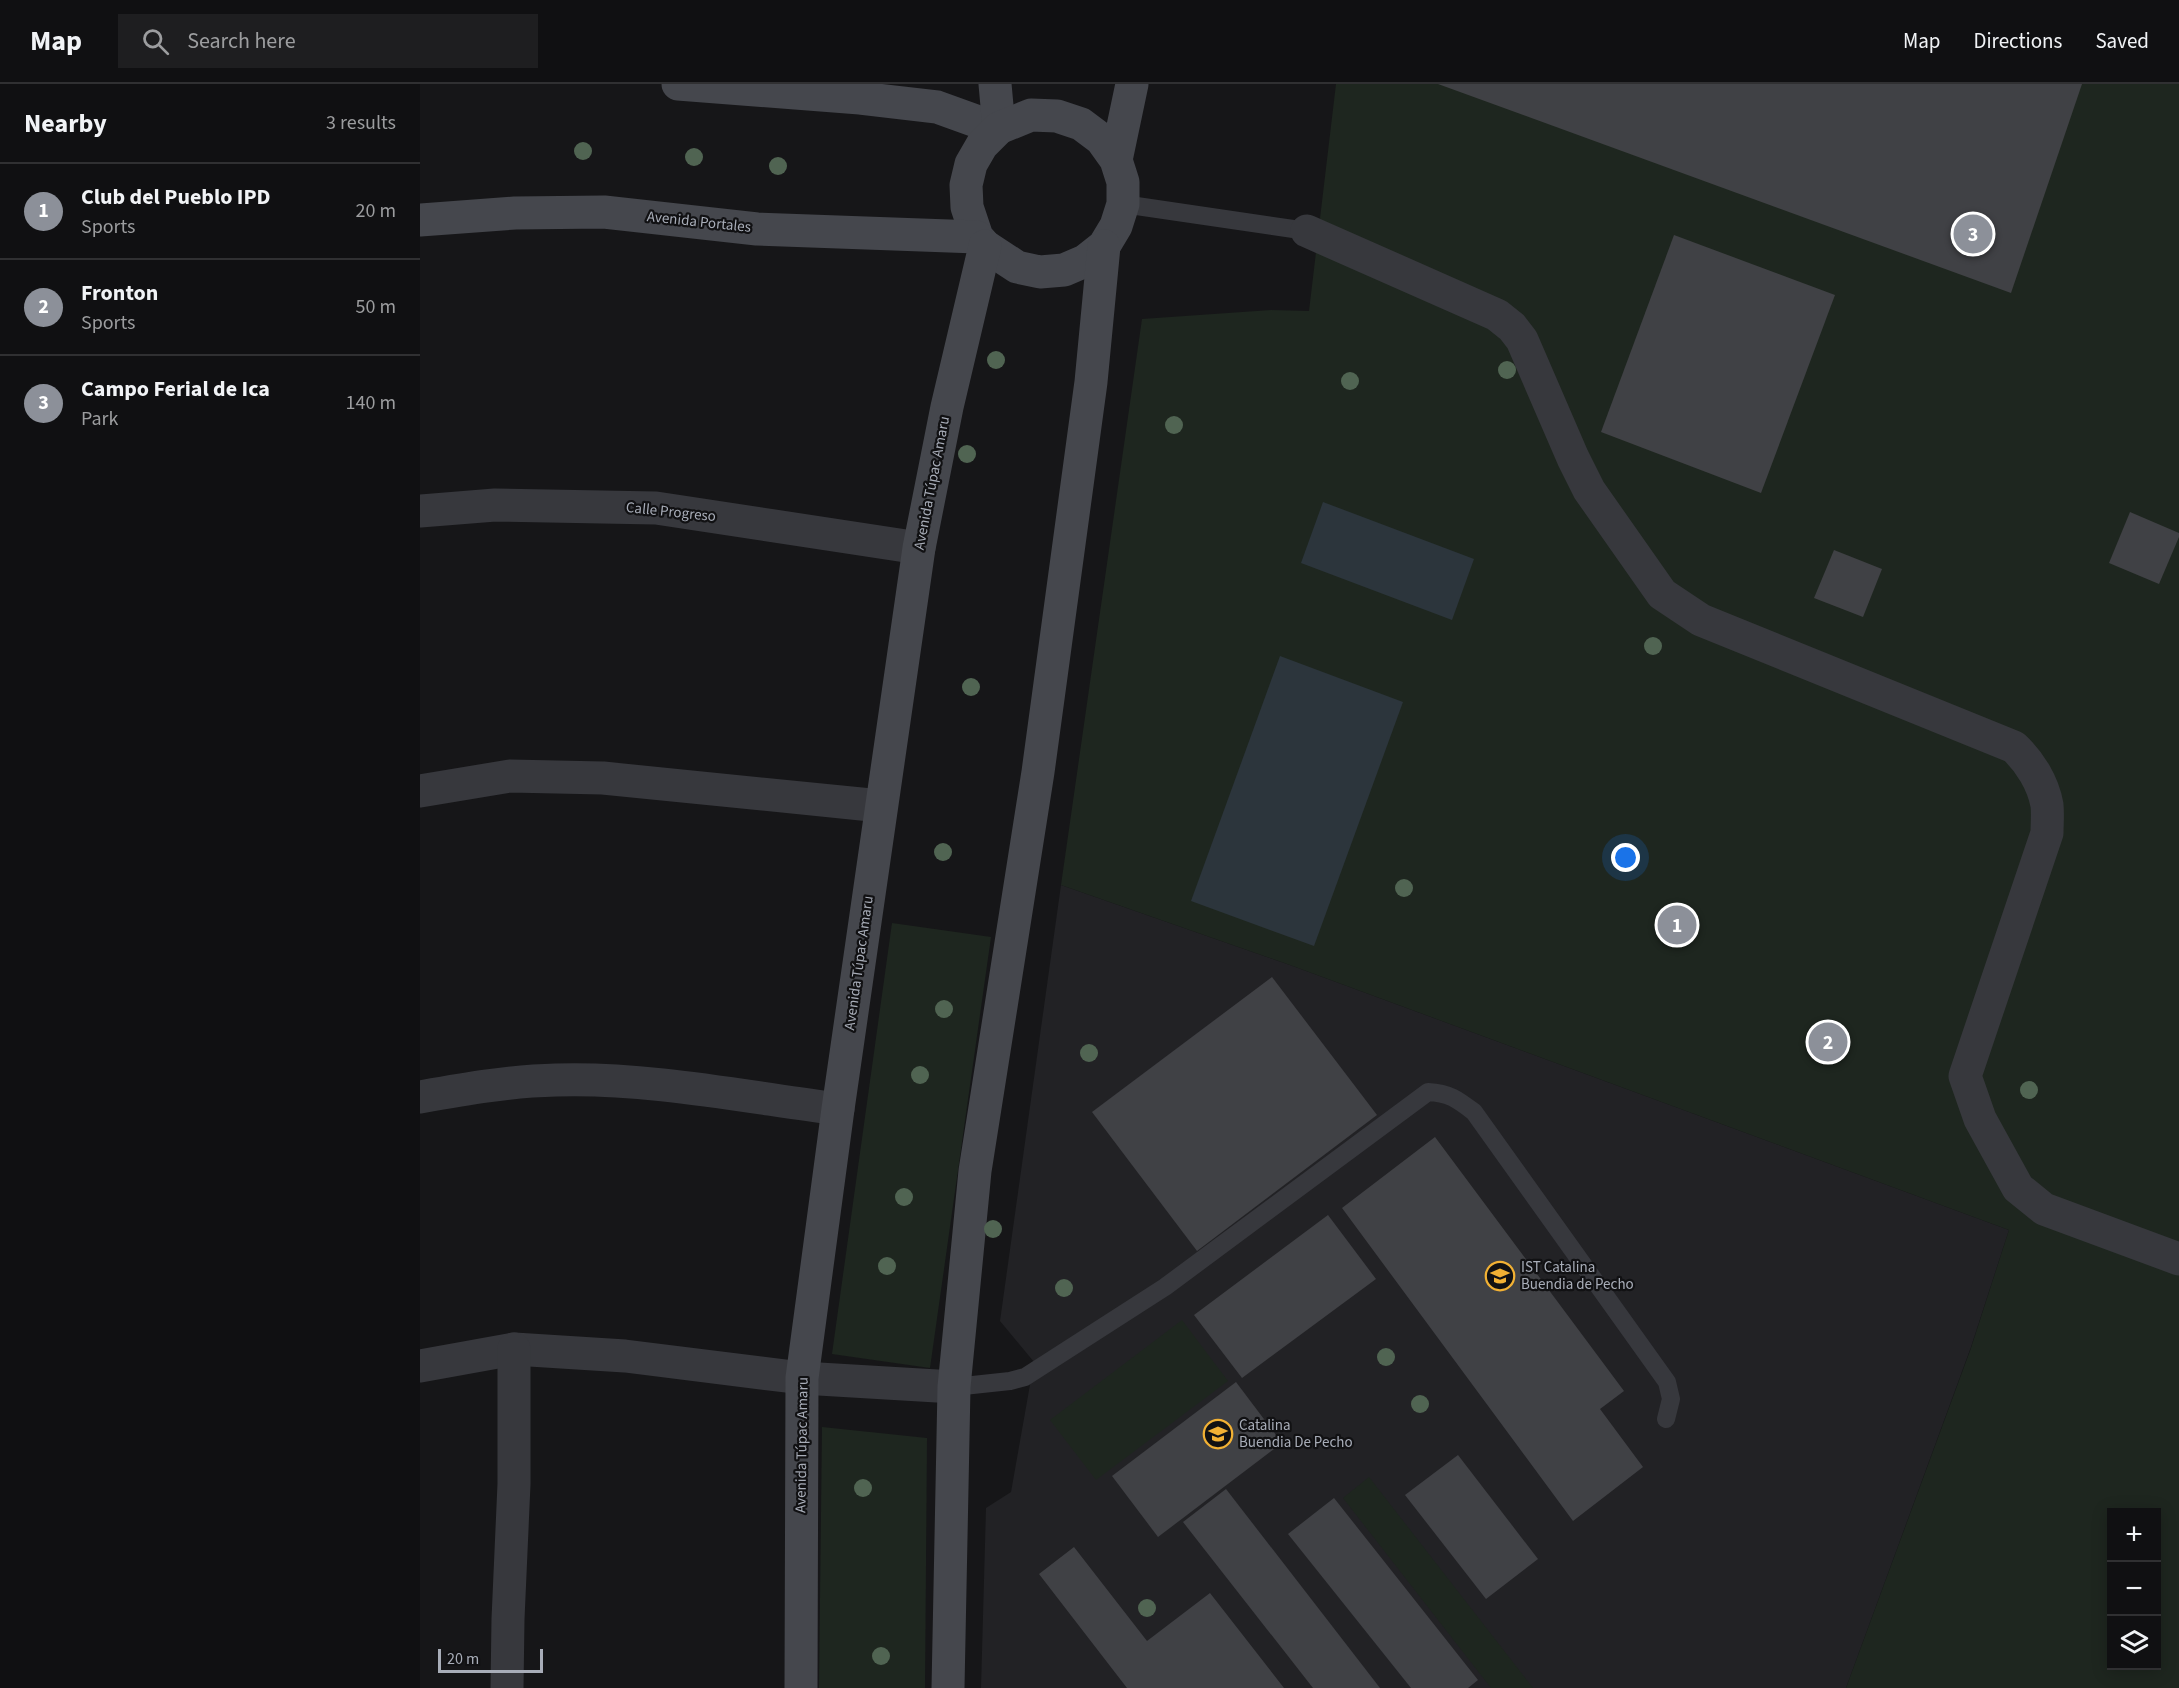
<!DOCTYPE html>
<html lang="en">
<head>
<meta charset="utf-8">
<style>
	body { margin:0; font-family:"Source Sans 3",sans-serif; background:#1e1e20; color:#f1f3f6 }
	.controls { position:absolute; right:18px; bottom:18px; display:grid; overflow:hidden; border-radius:0px; box-shadow:0 3px 15px #0003 }
	.controls button { width:54px; height:54px; display:grid; place-items:center; padding:0; border:0; border-bottom:2px solid #303032; background:#101012; color:#f1f3f6; font:30px sans-serif }
	.scale { position:absolute; left:18px; bottom:15px; width:105px; box-sizing:border-box; padding-left:6px; border:3px solid #a8adb8; border-top:0; font-size:16px; line-height:21px; white-space:nowrap; color:#a8adb8; -webkit-text-stroke:4px #111113; paint-order:stroke }
	.you { position:absolute; left:1206px; top:774px; width:21px; height:21px; margin:-15px; border:4px solid #fff; border-radius:50%; background:#1a73e8; box-shadow:0 0 0 9px #1a73e833 }
	.badge { display:grid; place-items:center; width:39px; height:39px; border-radius:50%; background:#8c9099; color:#fff; font-size:20px; font-weight:700 }
	.pin { position:absolute; translate:-50% -50%; border:3px solid #fff; box-shadow:0 2px 6px #0006 }
	.list { margin:0; padding:0; list-style:none }
	h2 { display:flex; justify-content:space-between; align-items:center; height:78px; margin:0; padding:0 24px; font-size:26px }
	h2 small { font-size:20px; font-weight:400; color:#9c9d9f }
	.list li { display:grid; grid-template-columns:39px 1fr auto; gap:18px; align-items:center; box-sizing:border-box; height:96px; padding:0 24px; border-top:2px solid #303032 }
	.list b { display:block; font-size:22px; white-space:nowrap }
	.list p { margin:0; font-size:20px; white-space:nowrap; color:#9c9d9f }
	.list em { font-size:20px; font-style:normal; color:#9c9d9f }
	.icon { flex:none; width:33px; height:33px; fill:none; stroke:currentColor; stroke-width:2; stroke-linecap:round; stroke-linejoin:round }
	.map { position:relative; flex:none; width:1759px; height:1604px; overflow:hidden }
	header { display:flex; align-items:center; gap:36px; box-sizing:border-box; height:84px; padding:0 30px; background:#101012; border-bottom:2px solid #303032 }
	header strong { font-size:28px }
	nav { display:flex; gap:33px; margin-inline-start:auto; font-size:21px }
	.search { width:420px; height:54px; background:#1e1e20; display:flex; align-items:center; gap:15px; box-sizing:border-box; padding:0 21px; border-radius:0px; color:#9c9d9f; font-size:22px }
	main { display:flex }
	aside { flex:1; background:#101012 }
	.map>svg:first-child { display:block }
	.built { fill:#222225 }
	.green { fill:#1e261f; fill-rule:evenodd }
	.water { fill:#2c353c }
	.building { fill:#404145 }
	.lines { fill:none; stroke-linecap:round; stroke-linejoin:round }
	.lane { stroke:#37383d; stroke-width:18 }
	.street { stroke:#37383d; stroke-width:33 }
	.secondary { stroke:#45474d; stroke-width:33 }
	.tree { fill:#506452 }
	.labels { text-anchor:middle; dominant-baseline:central; stroke-width:4.5; stroke-linejoin:round; paint-order:stroke }
	.street-label { font-size:15px; fill:#a8adb8; stroke:#111113 }
	.poi-label { font-size:15px; fill:#a8adb8; stroke:#111113; text-anchor:start }
</style>
</head>
<body>
<header>
<strong>Map</strong>
<div class="search"><svg class="icon" aria-label="search" viewBox="0 0 24 24"><circle cx="10" cy="10" r="6"/><path d="M15 15l6 6"/></svg>Search here</div>
<nav><a>Map</a><a>Directions</a><a>Saved</a></nav>
</header>
<main>
<aside>
<h2>Nearby<small>3 results</small></h2>
<ul class="list">
<li><span class="badge">1</span><div><b>Club del Pueblo IPD</b><p>Sports</p></div><em>20 m</em></li>
<li><span class="badge">2</span><div><b>Fronton</b><p>Sports</p></div><em>50 m</em></li>
<li><span class="badge">3</span><div><b>Campo Ferial de Ica</b><p>Park</p></div><em>140 m</em></li>
</ul>
</aside>
<div class="map">
<svg width="1759" height="1604" viewBox="0 0 1759 1604">
	<rect width="100%" height="100%" fill="#161618"/>
	<path class="built" d="M 641,801 L 870,881 L 1589,1146 L 1551,1263 L 1426,1604 L 561,1604 L 566,1424 L 591,1408 L 614,1278 L 580,1237 Z"/>
	<g class="green">
		<path d="M 916,0 L 1759,0 L 1759,1604 L 1426,1604 L 1551,1264 L 1589,1146 L 870,881 L 641,801 L 722,235 L 851,226 L 889,227 ZM 1692,1428 L 1736,1428 L 1736,1582 L 1692,1582 Z"/>
		<path d="M 472,839 L 571,853 L 510,1284 L 412,1270 Z"/>
		<path d="M 762,1236 L 808,1297 L 676,1396 L 630,1336 Z"/>
		<path d="M 402,1343 L 507,1354 L 505,1604 L 399,1604 Z"/>
		<path d="M 949,1393 L 1113,1604 L 1071,1604 L 923,1414 Z"/>
	</g>
	<g class="water">
		<path d="M 903,418 L 1054,475 L 1032,536 L 881,479 Z"/>
		<path d="M 860,572 L 983,618 L 894,862 L 771,817 Z"/>
	</g>
	<g class="building">
		<path d="M 1018,0 L 1662,0 L 1591,209 Z"/>
		<path d="M 1254,151 L 1415,211 L 1341,409 L 1181,348 Z"/>
		<path d="M 1710,428 L 1759,449 L 1759,453 L 1739,500 L 1689,479 Z"/>
		<path d="M 1414,466 L 1462,485 L 1443,533 L 1394,514 Z"/>
		<path d="M 852,893 L 957,1031 L 777,1167 L 672,1028 Z"/>
		<path d="M 1015,1053 L 1204,1307 L 1180,1325 L 1223,1383 L 1153,1437 L 922,1124 Z"/>
		<path d="M 908,1131 L 956,1195 L 822,1294 L 774,1231 Z"/>
		<path d="M 816,1298 L 862,1359 L 738,1453 L 692,1392 Z"/>
		<path d="M 1038,1371 L 1118,1475 L 1066,1515 L 985,1411 Z"/>
		<path d="M 806,1405 L 960,1604 L 893,1604 L 763,1438 Z"/>
		<path d="M 914,1414 L 1058,1596 L 1048,1604 L 991,1604 L 868,1450 Z"/>
		<path d="M 654,1463 L 727,1557 L 790,1509 L 864,1604 L 707,1604 L 619,1490 Z"/>
	</g>
	<g class="lines">
		<g class="lane">
			<path d="M 703,120 L 887,147"/>
			<path d="M 534,1303 L 590,1297 L 605,1293 L 745,1203 L 1008,1008 C 1029,1009 1037,1015 1054,1028 L 1247,1298 L 1251,1315 L 1246,1335"/>
		</g>
		<g class="street">
			<path d="M 887,147 L 1077,231 L 1092,243 L 1102,256 L 1153,374 L 1169,406 L 1242,510 L 1281,536 L 1594,663 C 1610,678 1623,699 1627,721 C 1628,730 1627,740 1627,749 L 1545,992 L 1560,1035 L 1598,1104 L 1624,1125 L 1759,1175"/>
			<path d="M 0,427 L 75,421 L 236,424 L 499,464"/>
			<path d="M 0,707 L 90,692 L 183,694 L 461,722"/>
			<path d="M 0,1013 C 45,1005 90,997 136,996 C 228,993 326,1013 418,1025"/>
			<path d="M 0,1282 L 94,1265 L 205,1272 L 382,1294 L 534,1303"/>
			<path d="M 87,1604 L 88,1535 L 94,1400 L 94,1265"/>
		</g>
		<g class="secondary">
			<path d="M 258,0 L 440,14 L 517,23 L 578,45"/>
			<path d="M 575,0 L 579,44"/>
			<path d="M 696,76 L 681,55 L 661,40 L 637,32 L 611,31 L 579,44 L 562,61 L 551,80 L 546,101 L 547,123 L 557,153 L 565,162 L 597,183 L 620,188 L 644,186 L 665,177 L 684,162 L 696,142 L 703,120 L 703,98 L 696,76 L 712,0"/>
			<path d="M 0,136 L 95,129 L 184,128 L 337,145 L 557,153"/>
			<path d="M 381,1604 L 382,1294 L 418,1025 L 499,464 L 527,323 L 565,162"/>
			<path d="M 528,1604 L 534,1303 L 555,1087 L 618,688 L 671,298 L 684,162"/>
		</g>
	</g>
	<g class="tree">
		<circle cx="163" cy="67" r="9"/>
		<circle cx="274" cy="73" r="9"/>
		<circle cx="358" cy="82" r="9"/>
		<circle cx="576" cy="276" r="9"/>
		<circle cx="1087" cy="286" r="9"/>
		<circle cx="930" cy="297" r="9"/>
		<circle cx="754" cy="341" r="9"/>
		<circle cx="547" cy="370" r="9"/>
		<circle cx="1233" cy="562" r="9"/>
		<circle cx="551" cy="603" r="9"/>
		<circle cx="523" cy="768" r="9"/>
		<circle cx="984" cy="804" r="9"/>
		<circle cx="524" cy="925" r="9"/>
		<circle cx="669" cy="969" r="9"/>
		<circle cx="500" cy="991" r="9"/>
		<circle cx="1609" cy="1006" r="9"/>
		<circle cx="484" cy="1113" r="9"/>
		<circle cx="573" cy="1145" r="9"/>
		<circle cx="467" cy="1182" r="9"/>
		<circle cx="644" cy="1204" r="9"/>
		<circle cx="966" cy="1273" r="9"/>
		<circle cx="1000" cy="1320" r="9"/>
		<circle cx="443" cy="1404" r="9"/>
		<circle cx="727" cy="1524" r="9"/>
		<circle cx="461" cy="1572" r="9"/>
	</g>
	<defs>
		<g id="university-ring" transform="scale(1.5)"><circle r="9.5" fill="#111113" stroke="#f2b134" stroke-width="1.5"/><path d="M0-5L7-2L0 1L-7-2ZM-4 1L0 2.5L4 1V4Q0 6-4 4Z" fill="#f2b134"/></g>
		<g id="school-ring" transform="scale(1.5)"><circle r="9.5" fill="#111113" stroke="#f2b134" stroke-width="1.5"/><path d="M0-5L7-2L0 1L-7-2ZM-4 1L0 2.5L4 1V4Q0 6-4 4Z" fill="#f2b134"/></g>
	</defs>
	<g fill-rule="evenodd">
		<use href="#university-ring" x="1080" y="1192"/>
		<use href="#school-ring" x="798" y="1350"/>
	</g>
	<g class="labels">
		<g class="street-label">
			<text transform="translate(279 138) rotate(6)">Avenida Portales</text>
			<text transform="translate(512 399) rotate(-79)">Avenida Túpac Amaru</text>
			<text transform="translate(251 428) rotate(6)">Calle Progreso</text>
			<text transform="translate(439 879) rotate(-82)">Avenida Túpac Amaru</text>
			<text transform="translate(382 1361) rotate(-89)">Avenida Túpac Amaru</text>
		</g>
		<g class="poi-label">
			<text x="1101" y="1183">IST Catalina<tspan x="1101" dy="17">Buendia de Pecho</tspan></text>
			<text x="819" y="1341">Catalina<tspan x="819" dy="17">Buendia De Pecho</tspan></text>
		</g>
	</g>
</svg>
<div class="controls">
<button>+</button>
<button>−</button>
<button><svg class="icon" aria-label="layers" viewBox="0 0 24 24"><path d="M12 4l9 5-9 5-9-5zM3 14l9 5 9-5"/></svg></button>
</div>
<div class="scale">20 m</div>
<div class="you"></div>
<div class="pin badge" style="left:1257px;top:841px">1</div>
<div class="pin badge" style="left:1408px;top:958px">2</div>
<div class="pin badge" style="left:1553px;top:150px">3</div>
</div>
</main>
</body>
</html>
